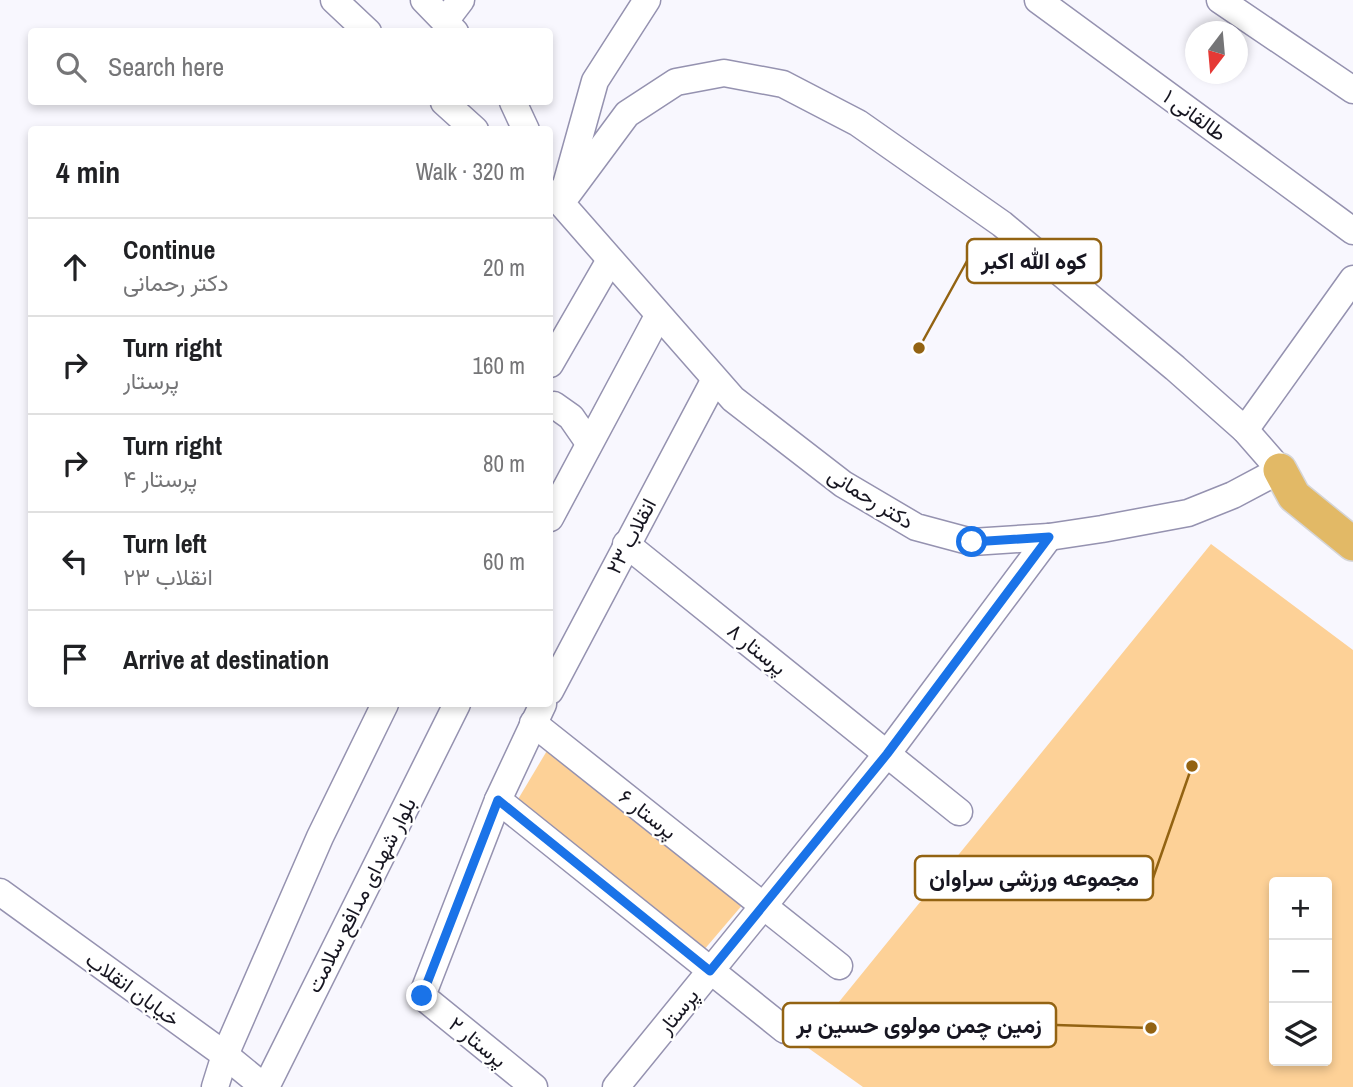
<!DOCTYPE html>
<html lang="en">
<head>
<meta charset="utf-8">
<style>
	body { margin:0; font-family:"Archivo Narrow",Vazirmatn,sans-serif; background:#f6f6f6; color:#202124 }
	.controls { position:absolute; right:21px; bottom:21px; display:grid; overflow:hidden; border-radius:7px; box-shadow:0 4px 10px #0003 }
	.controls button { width:63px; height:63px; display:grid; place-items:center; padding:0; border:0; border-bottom:2px solid #e0e0e0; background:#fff; color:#202124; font:35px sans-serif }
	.compass { position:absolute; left:1185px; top:21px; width:63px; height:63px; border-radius:50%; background:#fff; box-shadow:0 4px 10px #0003; rotate:196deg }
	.stop { position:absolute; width:21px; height:21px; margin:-16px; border:5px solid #1a73e8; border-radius:50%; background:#fff }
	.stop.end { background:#1a73e8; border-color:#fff; box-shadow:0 2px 7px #0008 }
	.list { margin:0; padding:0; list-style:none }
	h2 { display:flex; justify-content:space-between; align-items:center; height:91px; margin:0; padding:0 28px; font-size:30px }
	h2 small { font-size:23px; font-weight:400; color:#757577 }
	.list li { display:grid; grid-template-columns:46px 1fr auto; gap:21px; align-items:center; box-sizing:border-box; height:98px; padding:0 28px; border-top:2px solid #e0e0e0 }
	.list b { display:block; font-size:26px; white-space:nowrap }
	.list p { margin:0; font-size:23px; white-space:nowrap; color:#757577 }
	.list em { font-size:23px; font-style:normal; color:#757577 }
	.icon { flex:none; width:38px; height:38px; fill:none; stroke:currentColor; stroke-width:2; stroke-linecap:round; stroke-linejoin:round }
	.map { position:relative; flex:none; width:1353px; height:1087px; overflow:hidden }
	.search { position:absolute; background:#fff; box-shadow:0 4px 10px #0003; left:28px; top:28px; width:525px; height:77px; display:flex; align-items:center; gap:18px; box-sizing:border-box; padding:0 24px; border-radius:7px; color:#757577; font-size:26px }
	.panel { position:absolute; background:#fff; box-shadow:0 4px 10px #0003; left:28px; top:126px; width:525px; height:581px; border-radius:7px }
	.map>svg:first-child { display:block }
	.green { fill:#fdd197; fill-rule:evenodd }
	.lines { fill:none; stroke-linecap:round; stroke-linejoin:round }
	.minor-casing { stroke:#9592b0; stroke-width:29 }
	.major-casing { stroke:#d5d5d7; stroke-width:36 }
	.minor { stroke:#fff; stroke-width:26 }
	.major { stroke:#e2b966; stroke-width:33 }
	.route { stroke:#1a73e8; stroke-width:9 }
	.labels { text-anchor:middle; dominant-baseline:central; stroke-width:5; stroke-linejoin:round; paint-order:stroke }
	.street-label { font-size:21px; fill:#171621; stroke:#fff }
	.leader { fill:none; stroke:#936312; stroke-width:2.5 }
	.callout-dot { fill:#936312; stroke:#fff; stroke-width:2.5 }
	.callout { fill:#fff; stroke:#936312; stroke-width:2.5 }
	.callout-label { font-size:23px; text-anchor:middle; font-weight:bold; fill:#171621 }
</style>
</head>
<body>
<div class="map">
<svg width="1353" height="1087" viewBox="0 0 1353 1087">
	<rect width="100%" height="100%" fill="#f8f7fe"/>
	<g class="green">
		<path d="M 1211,544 L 1353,650 L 1353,1087 L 863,1087 L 804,1045 ZM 1274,882 L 1327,882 L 1327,1061 L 1274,1061 Z"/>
		<path d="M 548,749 L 744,903 L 703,951 L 517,801 Z"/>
	</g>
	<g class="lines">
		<g class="minor-casing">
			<g id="minor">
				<path d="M 334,0 L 368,32"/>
				<path d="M 424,0 L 455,32"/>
				<path d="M 1038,0 L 1353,231"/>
				<path d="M 1220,0 L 1353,90"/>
				<path d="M 445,21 L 461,0"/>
				<path d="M 444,102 L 475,130"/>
				<path d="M 513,102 L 526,130"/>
				<path d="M 566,185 L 595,81 L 647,0"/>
				<path d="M 550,193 L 561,203 L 733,399 L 843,484 L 916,527 L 972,542 L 1049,537 L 1102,529 L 1188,513 L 1233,495 L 1280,470 L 1245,430 L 1175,368 L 1002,224 L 858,123 L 783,84 L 724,73 L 676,82 L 627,114 L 561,203"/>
				<path d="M 550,364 L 610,260"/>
				<path d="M 550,406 L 554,405 L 571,417 L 589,443"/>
				<path d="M 1245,430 L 1353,279"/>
				<path d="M 550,518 L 658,316"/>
				<path d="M 626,544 L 959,812"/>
				<path d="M 550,691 L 714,381"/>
				<path d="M 533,723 L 839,966"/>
				<path d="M 498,800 L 785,1030"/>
				<path d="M 0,892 L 225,1055 L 264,1087"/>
				<path d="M 215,1087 L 225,1055 L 320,837 L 385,704"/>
				<path d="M 266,1087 L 457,704"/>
				<path d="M 534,1087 L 422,996 L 498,800 L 543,704"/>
				<path d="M 616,1087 L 887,754 L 1049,537"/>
			</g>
		</g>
		<g class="major-casing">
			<path id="major" d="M 1280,470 L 1294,496 L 1353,544"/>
		</g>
		<use href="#minor" class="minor"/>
		<use href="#major" class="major"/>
	</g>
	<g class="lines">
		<path class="route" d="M 422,996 L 498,800 L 710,971 L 887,754 L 1049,537 L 972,542"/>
	</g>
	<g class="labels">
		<g class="street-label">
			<text transform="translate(1195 115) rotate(36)">طالقانی ۱</text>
			<text transform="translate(871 498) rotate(32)">دکتر رحمانی</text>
			<text transform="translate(631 536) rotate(-62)">انقلاب ۲۳</text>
			<text transform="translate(757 649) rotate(39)">پرستار ۸</text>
			<text transform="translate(648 814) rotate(38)">پرستار ۶</text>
			<text transform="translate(361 895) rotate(-63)">بلوار شهدای مدافع سلامت</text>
			<text transform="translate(133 989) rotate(36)">خیابان انقلاب</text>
			<text transform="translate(678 1011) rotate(-51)">پرستار</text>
			<text transform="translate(478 1042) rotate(39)">پرستار ۲</text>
		</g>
	</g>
	<path class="leader" d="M919 348L967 261M1192 766L1153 878M1151 1028L1056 1025"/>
	<g class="callout-dot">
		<circle cx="919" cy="348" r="7"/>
		<circle cx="1192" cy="766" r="7"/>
		<circle cx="1151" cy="1028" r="7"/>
	</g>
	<g class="callout">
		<rect x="967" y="239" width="134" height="44" rx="7"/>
		<rect x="915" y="856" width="238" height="44" rx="7"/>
		<rect x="783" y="1003" width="273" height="44" rx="7"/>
	</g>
	<g class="callout-label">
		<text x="1034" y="269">کوه الله اکبر</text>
		<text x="1034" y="886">مجموعه ورزشی سراوان</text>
		<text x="919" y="1033">زمین چمن مولوی حسین بر</text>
	</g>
</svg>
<div class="controls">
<button>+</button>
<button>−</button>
<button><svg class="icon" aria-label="layers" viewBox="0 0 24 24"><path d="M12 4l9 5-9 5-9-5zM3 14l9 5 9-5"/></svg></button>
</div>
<svg class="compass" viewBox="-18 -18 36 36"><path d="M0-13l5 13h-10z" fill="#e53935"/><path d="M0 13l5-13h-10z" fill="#757577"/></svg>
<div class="stop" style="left:972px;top:542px"></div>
<div class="stop end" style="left:422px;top:996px"></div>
<div class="search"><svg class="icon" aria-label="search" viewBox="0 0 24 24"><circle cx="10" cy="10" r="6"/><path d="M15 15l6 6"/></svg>Search here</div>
<section class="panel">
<h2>4 min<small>Walk · 320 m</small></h2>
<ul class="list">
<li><svg class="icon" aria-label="ahead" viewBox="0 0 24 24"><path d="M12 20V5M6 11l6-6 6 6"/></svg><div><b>Continue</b><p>دکتر رحمانی</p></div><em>20 m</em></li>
<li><svg class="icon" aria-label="right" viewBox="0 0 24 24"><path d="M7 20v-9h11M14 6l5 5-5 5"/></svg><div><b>Turn right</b><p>پرستار</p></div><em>160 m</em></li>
<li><svg class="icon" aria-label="right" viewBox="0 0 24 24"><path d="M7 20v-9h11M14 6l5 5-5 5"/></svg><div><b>Turn right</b><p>پرستار ۴</p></div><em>80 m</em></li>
<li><svg class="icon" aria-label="left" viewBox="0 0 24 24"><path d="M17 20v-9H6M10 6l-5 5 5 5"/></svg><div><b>Turn left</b><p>انقلاب ۲۳</p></div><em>60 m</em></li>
<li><svg class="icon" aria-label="arrive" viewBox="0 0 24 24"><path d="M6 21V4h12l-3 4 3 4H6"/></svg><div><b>Arrive at destination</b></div></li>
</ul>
</section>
</div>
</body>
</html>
